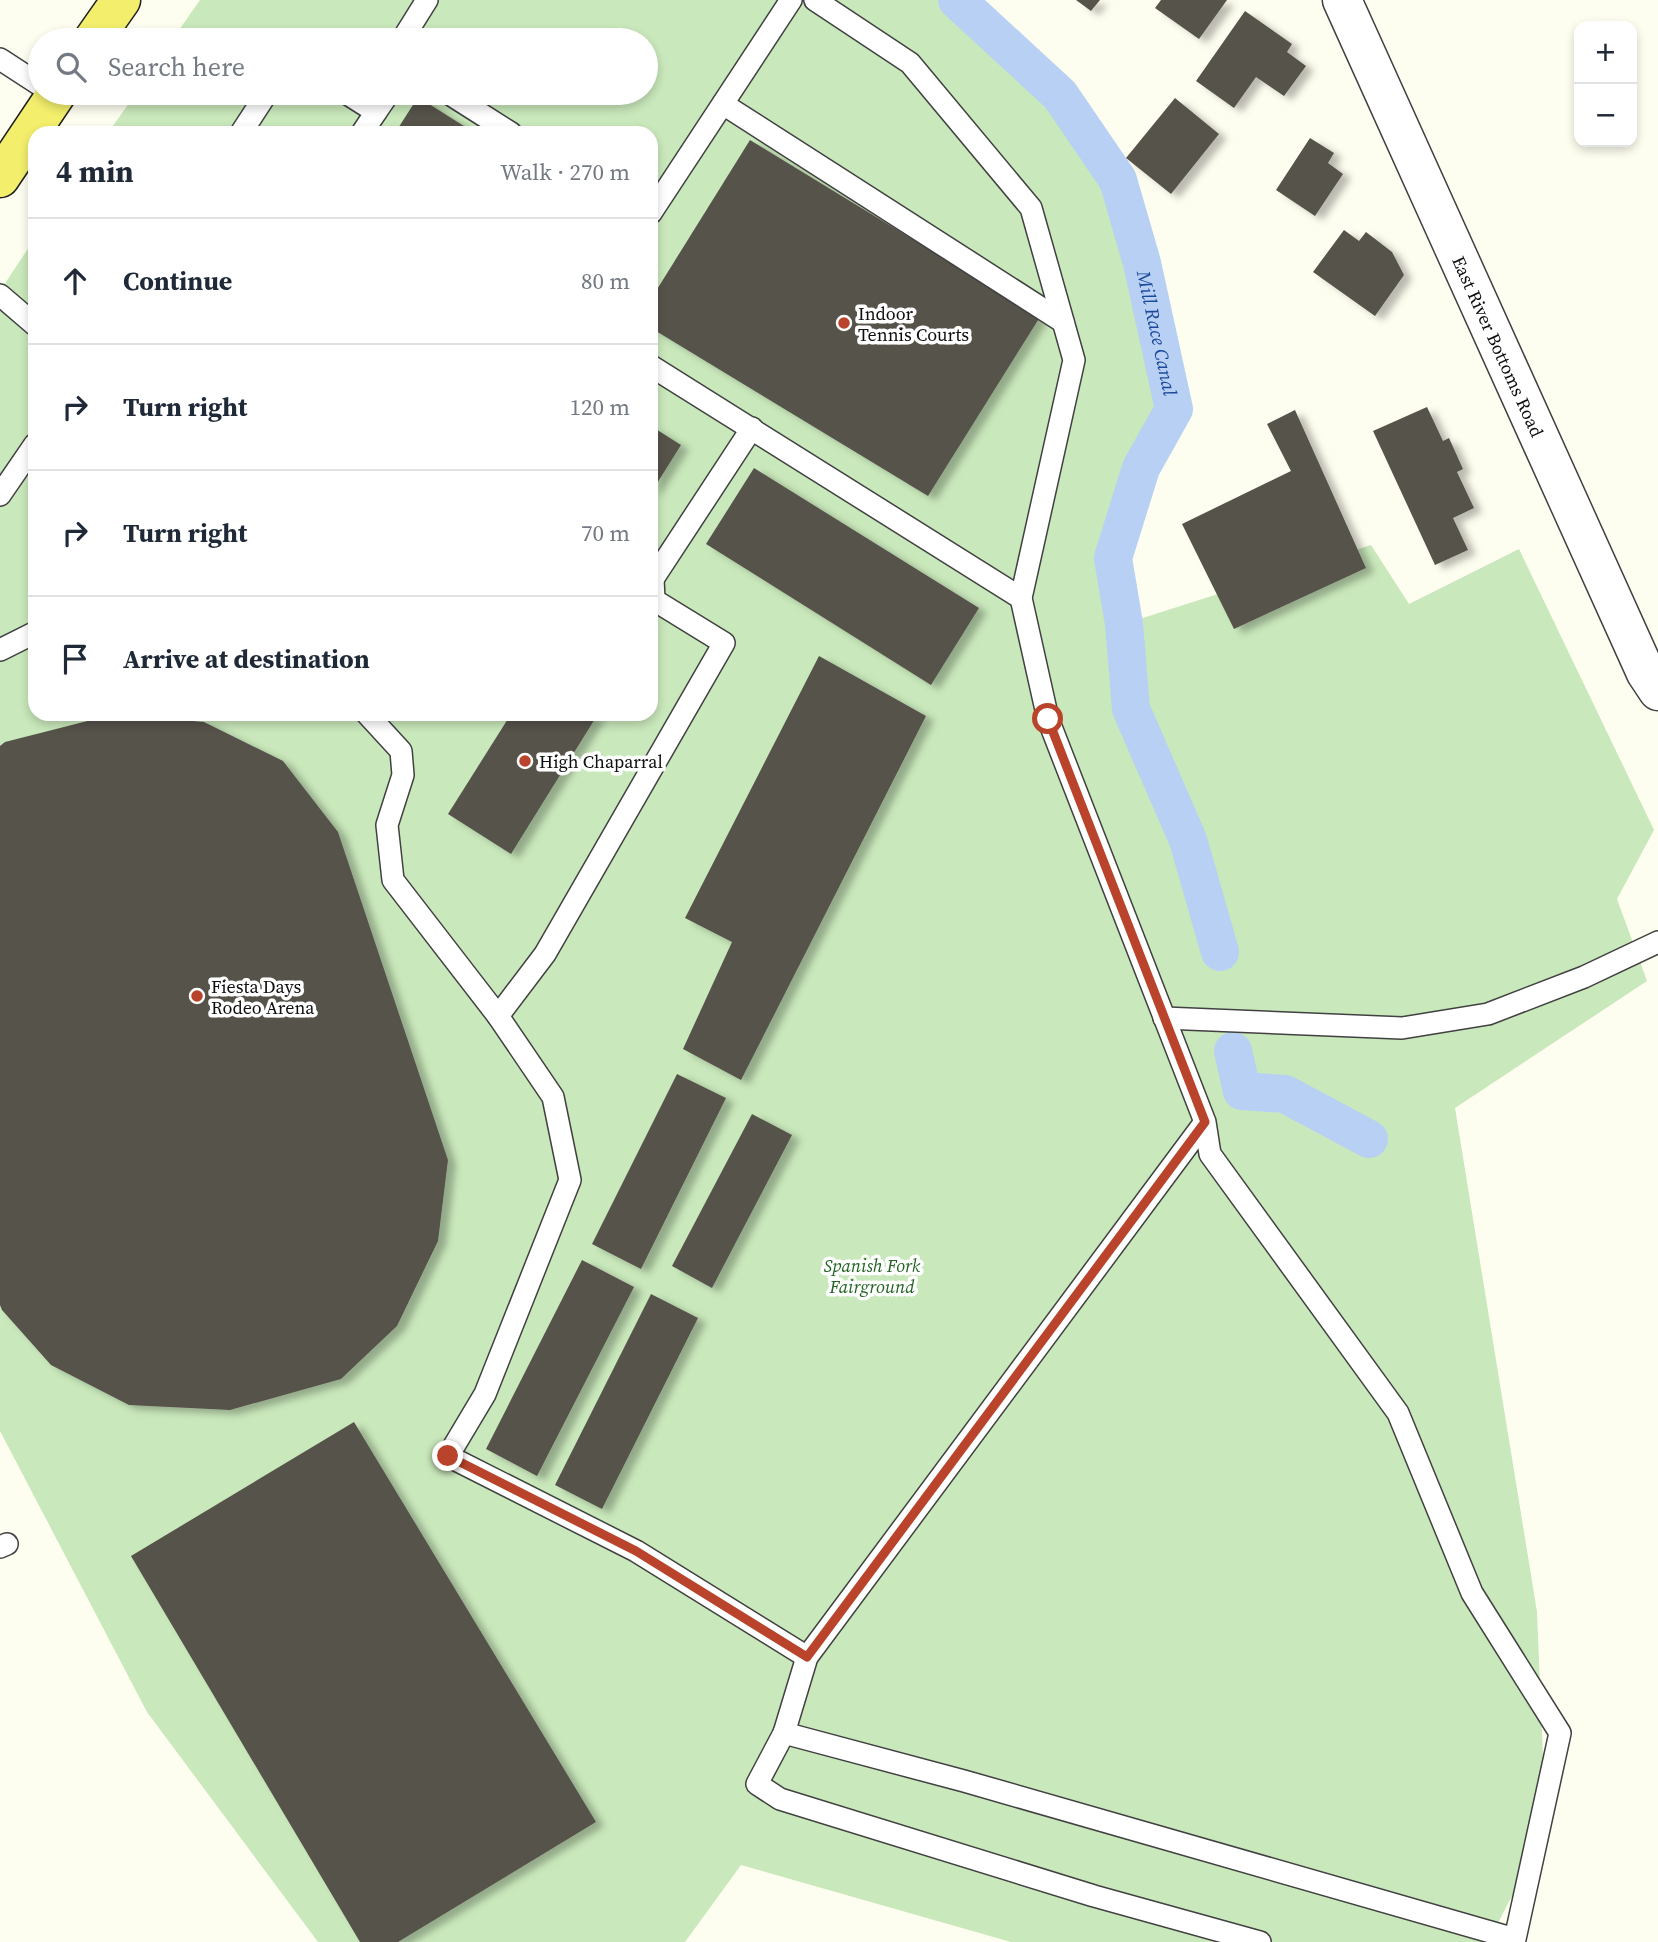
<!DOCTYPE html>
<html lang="en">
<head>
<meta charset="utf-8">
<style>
	body { margin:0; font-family:"Source Serif 4",serif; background:#f2f2f3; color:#1f2937 }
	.controls { position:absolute; right:21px; top:21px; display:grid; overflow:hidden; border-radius:14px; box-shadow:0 4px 10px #0003 }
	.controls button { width:63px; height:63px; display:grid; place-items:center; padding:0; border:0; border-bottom:2px solid #e0e1e3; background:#fff; color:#1f2937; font:35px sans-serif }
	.stop { position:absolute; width:21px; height:21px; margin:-16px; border:5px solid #b9432b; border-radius:50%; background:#fff }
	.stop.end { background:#b9432b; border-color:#fff; box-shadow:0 2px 7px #0008 }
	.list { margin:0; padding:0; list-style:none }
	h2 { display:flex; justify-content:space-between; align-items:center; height:91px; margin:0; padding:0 28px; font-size:30px }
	h2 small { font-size:23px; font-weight:400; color:#747a83 }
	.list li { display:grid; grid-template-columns:46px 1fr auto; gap:21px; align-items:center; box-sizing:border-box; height:126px; padding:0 28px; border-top:2px solid #e0e1e3 }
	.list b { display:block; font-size:26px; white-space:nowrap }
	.list em { font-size:23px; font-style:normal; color:#747a83 }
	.icon { flex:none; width:38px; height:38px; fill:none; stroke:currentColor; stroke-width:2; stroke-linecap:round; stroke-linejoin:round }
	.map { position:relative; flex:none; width:1658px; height:1942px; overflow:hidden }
	.search { position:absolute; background:#fff; box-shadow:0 4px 10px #0003; left:28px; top:28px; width:630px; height:77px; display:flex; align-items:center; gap:18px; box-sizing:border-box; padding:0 24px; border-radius:38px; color:#747a83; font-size:26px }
	.panel { position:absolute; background:#fff; box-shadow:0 4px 10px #0003; left:28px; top:126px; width:630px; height:595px; border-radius:21px }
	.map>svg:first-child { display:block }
	.green { fill:#c9e8bb }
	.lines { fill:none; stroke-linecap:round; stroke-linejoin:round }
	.canal { stroke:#b7d0f4; stroke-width:38 }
	.building { fill:#57524b; filter:url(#shadow) }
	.service-casing { stroke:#414141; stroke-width:24 }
	.minor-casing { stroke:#414141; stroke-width:41 }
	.primary-casing { stroke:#1f1f1f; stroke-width:41 }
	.service { stroke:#fff; stroke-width:21 }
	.minor { stroke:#fff; stroke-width:38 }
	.primary { stroke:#f3ef6c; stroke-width:38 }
	.route { stroke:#b9432b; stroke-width:9 }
	.poi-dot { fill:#b9432b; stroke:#fff; stroke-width:2.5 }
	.labels { text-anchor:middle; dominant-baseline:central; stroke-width:7; stroke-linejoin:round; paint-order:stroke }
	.poi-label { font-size:18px; fill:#0e0e0e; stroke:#fff; text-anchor:start }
	.street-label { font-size:18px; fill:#0e0e0e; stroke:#fff }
	.park-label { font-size:18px; font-style:italic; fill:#216421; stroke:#fff }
	.water-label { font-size:19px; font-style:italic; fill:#1c499c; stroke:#fff }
</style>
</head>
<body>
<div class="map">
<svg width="1658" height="1942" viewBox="0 0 1658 1942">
	<defs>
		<filter id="shadow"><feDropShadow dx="8" dy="4.5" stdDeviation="3.5" flood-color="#0004"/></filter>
	</defs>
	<rect width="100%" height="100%" fill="#fefef0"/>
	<path class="green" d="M 200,0 L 957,0 L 1060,95 L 1118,180 L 1142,263 L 1174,409 L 1141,468 L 1113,558 L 1124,624 L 1371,545 L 1409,604 L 1519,549 L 1654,830 L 1617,899 L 1647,981 L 1455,1108 L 1537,1612 L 1546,1831 L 1488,1942 L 1011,1942 L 741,1865 L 685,1942 L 318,1942 L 147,1712 L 0,1431 L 0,291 L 35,238 L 35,714 L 651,714 L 651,133 L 108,133 L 136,93 L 646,93 L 646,40 L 172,40 Z"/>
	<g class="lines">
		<g class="canal">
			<path id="s1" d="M 957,0 L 1060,95 L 1118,180 L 1142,263 L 1174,409 L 1141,468 L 1113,558 L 1124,624 L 1131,709 L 1188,840 L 1220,952"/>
			<path d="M 1233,1051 L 1242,1091 L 1285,1094 L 1369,1139"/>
		</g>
	</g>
	<g class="building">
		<path d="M 1076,0 L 1100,0 L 1091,11 Z"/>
		<path d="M 1161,0 L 1227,0 L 1199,39 L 1155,8 Z"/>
		<path d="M 1245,11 L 1292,44 L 1287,52 L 1306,66 L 1284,96 L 1256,77 L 1234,108 L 1196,81 Z"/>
		<path d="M 418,97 L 475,133 L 395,133 Z"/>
		<path d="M 1175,98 L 1219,134 L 1171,194 L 1126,158 Z"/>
		<path d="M 1310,138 L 1334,153 L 1328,163 L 1343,174 L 1315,216 L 1276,190 Z"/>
		<path d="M 750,140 L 1040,317 L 928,496 L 651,328 L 651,299 Z"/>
		<path d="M 1344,230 L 1359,241 L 1366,232 L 1392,252 L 1404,275 L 1375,316 L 1313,272 Z"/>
		<path d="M 1427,407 L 1443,441 L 1449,438 L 1463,469 L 1457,472 L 1474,508 L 1453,518 L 1468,550 L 1435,565 L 1373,431 Z"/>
		<path d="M 1295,410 L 1366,568 L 1234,629 L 1182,524 L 1291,471 L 1267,424 Z"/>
		<path d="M 651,426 L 681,445 L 651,493 Z"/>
		<path d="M 754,468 L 979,608 L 931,685 L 706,544 Z"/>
		<path d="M 819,656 L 926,716 L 741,1080 L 683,1049 L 732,942 L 685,918 Z"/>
		<path d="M 115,714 L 204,722 L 283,761 L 338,832 L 448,1160 L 438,1241 L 397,1326 L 341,1379 L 230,1410 L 129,1405 L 51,1365 L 2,1310 L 0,1305 L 0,746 L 5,742 Z"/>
		<path d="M 511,714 L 598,714 L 511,854 L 448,814 Z"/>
		<path d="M 677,1074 L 726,1098 L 641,1269 L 592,1244 Z"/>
		<path d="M 752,1114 L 792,1135 L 712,1288 L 672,1266 Z"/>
		<path d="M 582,1260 L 634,1287 L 537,1476 L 486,1449 Z"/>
		<path d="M 651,1294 L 698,1318 L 602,1509 L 555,1485 Z"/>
		<path d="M 354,1422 L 596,1822 L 398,1942 L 360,1942 L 131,1556 Z"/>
	</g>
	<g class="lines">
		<g class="service-casing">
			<g id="service">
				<path d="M 815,0 L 910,63 L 1031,208 L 1074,360 L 1021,598 L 1048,719 L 1205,1122 L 1210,1154 L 1398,1413 L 1472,1593 L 1560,1733 L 1515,1939 L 964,1781 L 784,1733 L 807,1657 L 1205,1122"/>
				<path d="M 402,40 L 427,0"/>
				<path d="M 0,59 L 40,85"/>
				<path d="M 346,93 L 376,112 L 362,133"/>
				<path d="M 448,93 L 511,133"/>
				<path d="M 723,104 L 1063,322"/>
				<path d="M 376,112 L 389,93"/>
				<path d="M 241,133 L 267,93"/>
				<path d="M 651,213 L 791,0"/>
				<path d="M 0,295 L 35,325"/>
				<path d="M 651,366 L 1021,598"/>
				<path d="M 0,495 L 35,444"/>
				<path d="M 651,577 L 653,579 L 752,428"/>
				<path d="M 0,650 L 34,633"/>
				<path d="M 367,714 L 401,751 L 403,775 L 387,825 L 393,880 L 498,1016 L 553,1097 L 570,1180 L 485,1394 L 448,1456 L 636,1551 L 807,1657"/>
				<path d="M 498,1016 L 545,954 L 724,643 L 654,600 L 653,579"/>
				<path d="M 1164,1018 L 1402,1028 L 1488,1014 L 1584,977 L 1658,942"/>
				<path d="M 0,1547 L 7,1544"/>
				<path d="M 784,1733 L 757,1784 L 780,1799 L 1094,1896 L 1260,1942"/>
			</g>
		</g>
		<g class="minor-casing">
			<g id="minor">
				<path id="s2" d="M 1342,0 L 1646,673 L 1658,691"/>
			</g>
		</g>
		<g class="primary-casing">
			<g id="primary">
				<path d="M 93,40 L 121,0"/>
				<path d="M 0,178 L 57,93"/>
			</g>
		</g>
		<use href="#service" class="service"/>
		<use href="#minor" class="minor"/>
		<use href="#primary" class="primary"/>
	</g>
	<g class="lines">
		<path class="route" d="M 448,1456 L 636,1551 L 807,1657 L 1205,1122 L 1048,719"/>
	</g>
	<g class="poi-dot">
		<circle cx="844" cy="323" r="7"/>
		<circle cx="525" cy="761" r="7"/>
		<circle cx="197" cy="996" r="7"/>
	</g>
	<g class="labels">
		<g class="poi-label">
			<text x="858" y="313">Indoor<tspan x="858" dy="21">Tennis Courts</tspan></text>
			<text x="539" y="761">High Chaparral</text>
			<text x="211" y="986">Fiesta Days<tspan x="211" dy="21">Rodeo Arena</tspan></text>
		</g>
		<g class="street-label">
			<text stroke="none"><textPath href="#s2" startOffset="380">East River Bottoms Road</textPath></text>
		</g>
		<g class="park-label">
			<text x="872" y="1265">Spanish Fork<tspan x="872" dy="21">Fairground</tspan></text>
		</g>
		<g class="water-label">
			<text stroke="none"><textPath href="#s1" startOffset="401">Mill Race Canal</textPath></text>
		</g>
	</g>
</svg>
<div class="controls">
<button>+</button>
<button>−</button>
</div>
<div class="stop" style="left:1048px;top:719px"></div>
<div class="stop end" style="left:448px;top:1456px"></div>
<div class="search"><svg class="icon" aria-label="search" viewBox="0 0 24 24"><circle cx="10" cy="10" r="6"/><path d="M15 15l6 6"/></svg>Search here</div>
<section class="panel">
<h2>4 min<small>Walk · 270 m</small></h2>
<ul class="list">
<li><svg class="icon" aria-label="ahead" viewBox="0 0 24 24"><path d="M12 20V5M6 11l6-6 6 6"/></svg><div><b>Continue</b></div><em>80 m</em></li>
<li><svg class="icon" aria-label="right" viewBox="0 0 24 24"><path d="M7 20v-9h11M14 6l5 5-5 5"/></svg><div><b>Turn right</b></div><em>120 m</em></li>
<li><svg class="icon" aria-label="right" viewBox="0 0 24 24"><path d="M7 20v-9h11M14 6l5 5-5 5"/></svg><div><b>Turn right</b></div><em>70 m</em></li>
<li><svg class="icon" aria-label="arrive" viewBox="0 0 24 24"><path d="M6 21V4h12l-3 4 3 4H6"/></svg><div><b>Arrive at destination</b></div></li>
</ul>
</section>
</div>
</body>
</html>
